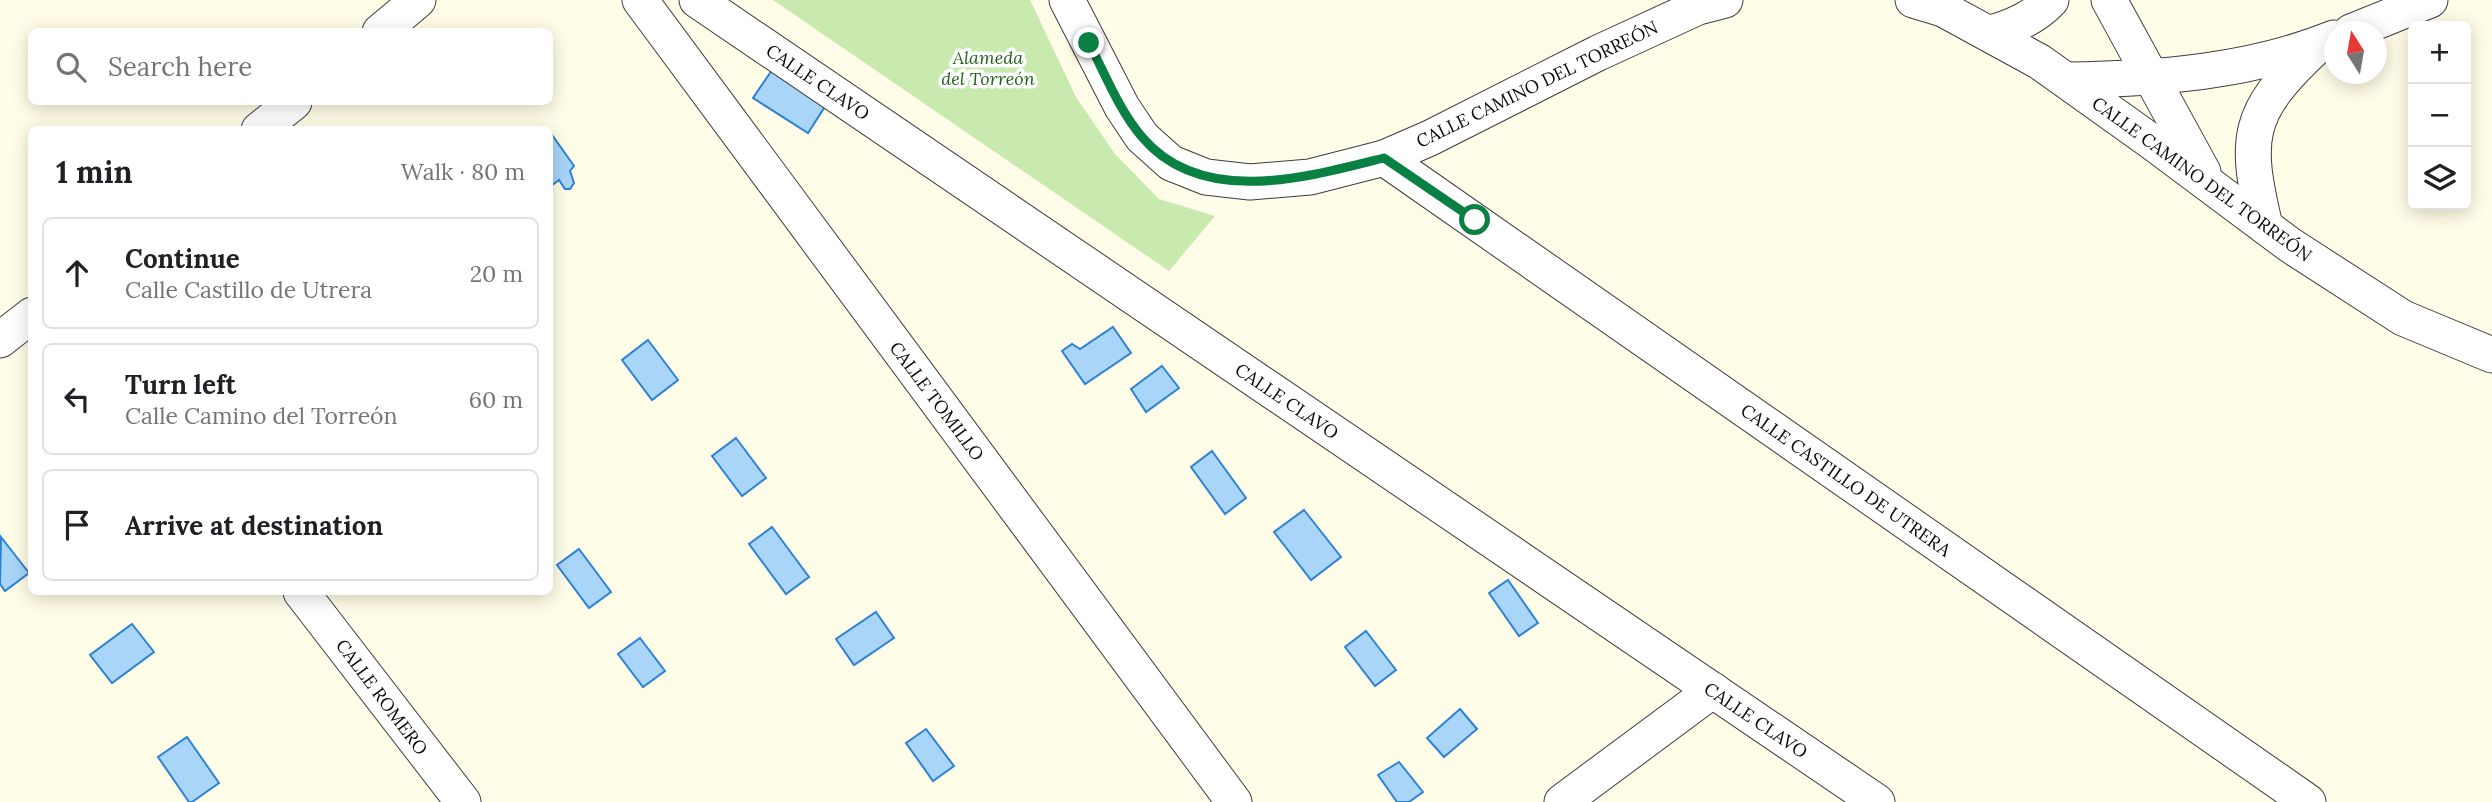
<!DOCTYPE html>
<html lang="en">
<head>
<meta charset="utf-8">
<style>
	body { margin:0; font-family:Lora,serif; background:#f2f2f2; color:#202124 }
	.controls { position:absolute; right:21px; top:21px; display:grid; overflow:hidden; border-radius:10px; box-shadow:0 4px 18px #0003 }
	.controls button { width:63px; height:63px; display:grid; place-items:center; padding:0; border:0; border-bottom:2px solid #e0e0e0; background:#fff; color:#202124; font:35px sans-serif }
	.compass { position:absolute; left:2324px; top:21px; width:63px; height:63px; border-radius:50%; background:#fff; box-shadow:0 4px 18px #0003; rotate:349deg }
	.stop { position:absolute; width:21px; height:21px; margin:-16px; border:5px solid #0b8043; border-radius:50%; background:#fff }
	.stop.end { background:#0b8043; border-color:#fff; box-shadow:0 2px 7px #0008 }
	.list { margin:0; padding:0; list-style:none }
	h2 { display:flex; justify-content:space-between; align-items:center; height:91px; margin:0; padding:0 28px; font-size:30px }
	h2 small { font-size:23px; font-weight:400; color:#757577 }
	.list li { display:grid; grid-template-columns:46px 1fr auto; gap:21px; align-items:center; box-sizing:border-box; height:112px; margin:0 14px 14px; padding:0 14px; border:2px solid #e0e0e0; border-radius:10px }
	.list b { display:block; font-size:26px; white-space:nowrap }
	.list p { margin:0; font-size:23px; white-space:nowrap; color:#757577 }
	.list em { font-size:23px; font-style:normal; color:#757577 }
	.icon { flex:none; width:38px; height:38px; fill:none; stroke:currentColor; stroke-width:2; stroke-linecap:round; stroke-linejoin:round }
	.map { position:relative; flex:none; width:2492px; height:802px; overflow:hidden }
	.search { position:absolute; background:#fff; box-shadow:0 4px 18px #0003; left:28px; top:28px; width:525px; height:77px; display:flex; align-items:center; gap:18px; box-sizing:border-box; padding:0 24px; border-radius:10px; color:#757577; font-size:26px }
	.panel { position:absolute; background:#fff; box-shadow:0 4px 18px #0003; left:28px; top:126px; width:525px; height:469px; border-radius:10px }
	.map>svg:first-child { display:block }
	.green { fill:#c9eaaf }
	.water { fill:#a9d5f9; stroke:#2d83d3; stroke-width:2 }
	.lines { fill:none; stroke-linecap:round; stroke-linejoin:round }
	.street-casing { stroke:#3d3d3d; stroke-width:37 }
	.street { stroke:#fff; stroke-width:35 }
	.route { stroke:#0b8043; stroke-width:9 }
	.labels { text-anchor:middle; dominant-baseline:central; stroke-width:7; stroke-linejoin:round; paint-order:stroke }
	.park-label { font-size:18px; font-style:italic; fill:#226319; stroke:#fff }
	.street-label { font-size:18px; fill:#0a0a0a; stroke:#fff }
</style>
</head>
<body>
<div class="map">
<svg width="2492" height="802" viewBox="0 0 2492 802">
	<rect width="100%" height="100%" fill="#fffce7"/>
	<path class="green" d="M 773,0 L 1030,0 L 1076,97 L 1115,154 L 1159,199 L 1215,216 L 1169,271 Z"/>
	<g class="water">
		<path d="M 772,70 L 826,105 L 808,133 L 753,98 Z"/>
		<path d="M 550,132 L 574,166 L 570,171 L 574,183 L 570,189 L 565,189 L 559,180 L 551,186 L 550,185 Z"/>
		<path d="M 1113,327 L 1131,353 L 1085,384 L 1062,351 L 1072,344 L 1080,349 Z"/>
		<path d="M 648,340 L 678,380 L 652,400 L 622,360 Z"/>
		<path d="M 1162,366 L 1179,388 L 1146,412 L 1131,389 Z"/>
		<path d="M 736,438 L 766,478 L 742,496 L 712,456 Z"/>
		<path d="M 1212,451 L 1246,498 L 1225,514 L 1191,467 Z"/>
		<path d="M 1304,510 L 1341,557 L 1311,580 L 1274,532 Z"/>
		<path d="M 772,527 L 809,577 L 786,594 L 749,544 Z"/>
		<path d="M 1,537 L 29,573 L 5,591 L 0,584 Z"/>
		<path d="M 579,549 L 611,592 L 589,608 L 557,565 Z"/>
		<path d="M 1508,580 L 1538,623 L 1519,636 L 1489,593 Z"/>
		<path d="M 876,612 L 894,638 L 854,665 L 836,639 Z"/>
		<path d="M 132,624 L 154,652 L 112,683 L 90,655 Z"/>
		<path d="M 1366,631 L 1396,670 L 1375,686 L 1345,647 Z"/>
		<path d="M 640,638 L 665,671 L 643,687 L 618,654 Z"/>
		<path d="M 1460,709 L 1477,729 L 1444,757 L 1427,738 Z"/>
		<path d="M 926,729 L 954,766 L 933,781 L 906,743 Z"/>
		<path d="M 187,737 L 219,783 L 192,802 L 189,802 L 158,757 Z"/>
		<path d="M 1399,762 L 1423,792 L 1409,802 L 1397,802 L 1378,775 Z"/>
	</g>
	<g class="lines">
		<g class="street-casing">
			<g id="street">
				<path d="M 640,0 L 1234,802"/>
				<path d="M 697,0 L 1877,802"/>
				<path d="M 1067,0 L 1122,107 L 1142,137 L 1171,163 L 1206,177 L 1250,182 L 1310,177 L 1384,158 L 1430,138 L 1598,53 L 1698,7 L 1725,0"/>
				<path d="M 1913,0 L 1943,9 L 2040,62 L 2152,142 L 2290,245 L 2403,318 L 2492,355"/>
				<path d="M 2109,0 L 2203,172"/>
				<path d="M 380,32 L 418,0"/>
				<path d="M 2351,32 L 2430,0"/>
				<path d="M 1991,33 C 2013,27 2035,17 2051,0"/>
				<path d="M 2067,80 C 2157,79 2250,72 2334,38"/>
				<path d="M 259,130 L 294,102"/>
				<path d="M 1384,158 L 2308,802"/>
				<path d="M 2265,226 C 2244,138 2246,113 2314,49"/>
				<path d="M 0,340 L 32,315"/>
				<path d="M 301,592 L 463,802"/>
				<path d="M 1562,802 L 1713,690"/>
			</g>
		</g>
		<use href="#street" class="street"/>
	</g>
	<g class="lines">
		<path class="route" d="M 1089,43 C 1105,74 1119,110 1142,137 C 1202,208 1308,177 1384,158 L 1475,220"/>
	</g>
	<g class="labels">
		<g class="park-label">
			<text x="988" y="57">Alameda<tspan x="988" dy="21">del Torreón</tspan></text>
		</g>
		<g class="street-label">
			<text transform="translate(818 82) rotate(34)">CALLE CLAVO</text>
			<text transform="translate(1537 84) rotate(-26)">CALLE CAMINO DEL TORREÓN</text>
			<text transform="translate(2202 179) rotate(36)">CALLE CAMINO DEL TORREÓN</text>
			<text transform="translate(937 401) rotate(53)">CALLE TOMILLO</text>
			<text transform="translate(1287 401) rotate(34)">CALLE CLAVO</text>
			<text transform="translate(1846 480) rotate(35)">CALLE CASTILLO DE UTRERA</text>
			<text transform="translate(382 697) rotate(53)">CALLE ROMERO</text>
			<text transform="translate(1756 720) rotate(34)">CALLE CLAVO</text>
		</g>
	</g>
</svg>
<div class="controls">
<button>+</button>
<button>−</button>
<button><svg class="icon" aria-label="layers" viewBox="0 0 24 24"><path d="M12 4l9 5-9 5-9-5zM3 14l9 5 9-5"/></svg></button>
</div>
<svg class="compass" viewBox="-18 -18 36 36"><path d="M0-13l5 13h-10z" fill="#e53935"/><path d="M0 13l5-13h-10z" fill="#757577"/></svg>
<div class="stop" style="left:1475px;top:220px"></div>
<div class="stop end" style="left:1089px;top:43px"></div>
<div class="search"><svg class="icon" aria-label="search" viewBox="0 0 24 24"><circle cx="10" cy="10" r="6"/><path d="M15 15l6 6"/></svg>Search here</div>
<section class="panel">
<h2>1 min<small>Walk · 80 m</small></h2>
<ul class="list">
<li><svg class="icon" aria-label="ahead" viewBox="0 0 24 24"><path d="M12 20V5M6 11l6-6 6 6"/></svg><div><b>Continue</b><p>Calle Castillo de Utrera</p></div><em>20 m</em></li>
<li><svg class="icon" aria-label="left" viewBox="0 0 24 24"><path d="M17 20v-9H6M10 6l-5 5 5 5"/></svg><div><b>Turn left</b><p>Calle Camino del Torreón</p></div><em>60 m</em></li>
<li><svg class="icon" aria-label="arrive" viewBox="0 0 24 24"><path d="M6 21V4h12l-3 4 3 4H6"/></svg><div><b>Arrive at destination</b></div></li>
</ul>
</section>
</div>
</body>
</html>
